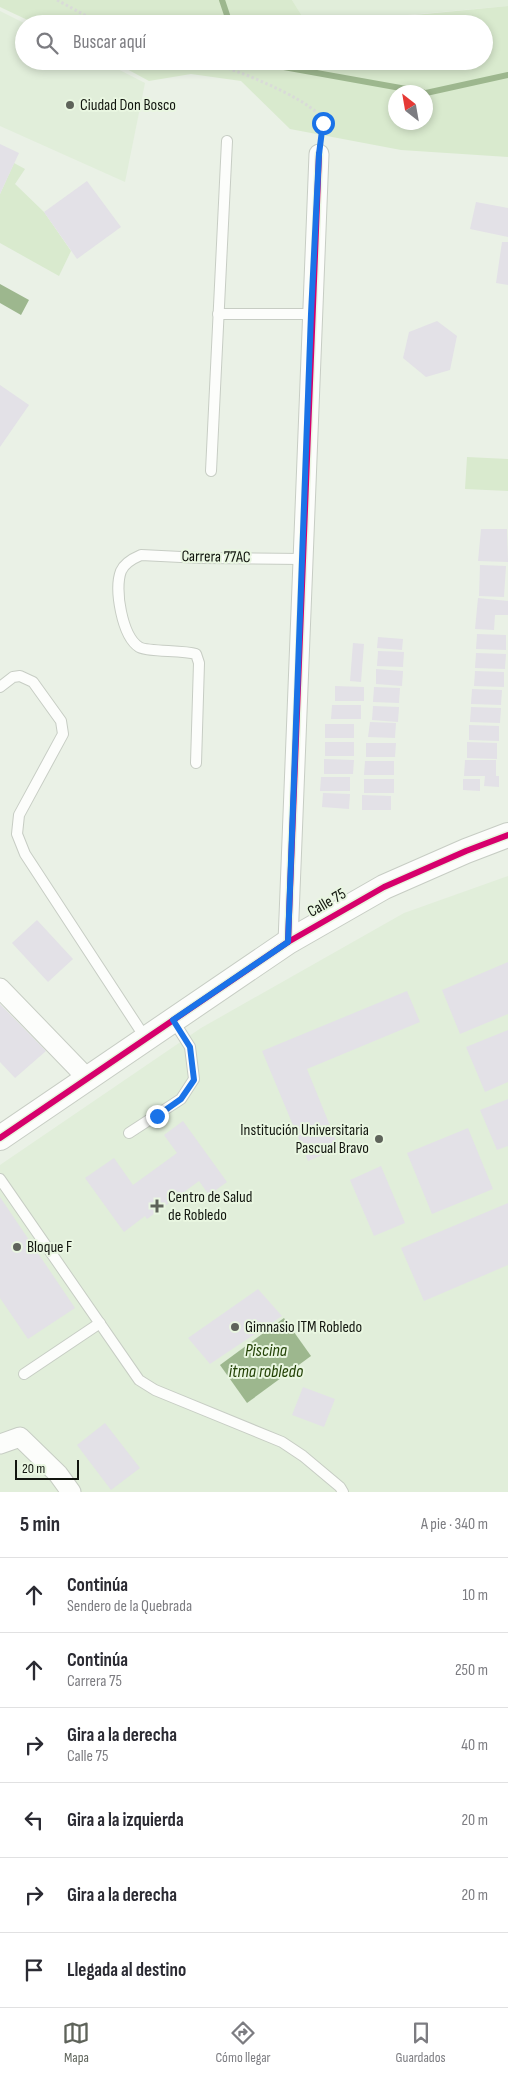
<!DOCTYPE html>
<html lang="es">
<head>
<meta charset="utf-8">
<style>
	body { margin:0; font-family:"Sofia Sans Condensed",sans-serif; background:#f2f2f3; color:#2b2b33 }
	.compass { position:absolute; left:388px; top:85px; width:45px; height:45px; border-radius:50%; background:#fff; box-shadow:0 2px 8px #0003; rotate:329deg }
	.scale { position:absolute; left:15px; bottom:12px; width:64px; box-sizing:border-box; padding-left:5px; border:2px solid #12160f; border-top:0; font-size:14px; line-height:18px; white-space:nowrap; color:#12160f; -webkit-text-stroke:4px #e9f6e1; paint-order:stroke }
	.stop { position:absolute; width:15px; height:15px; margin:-11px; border:4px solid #1a73e8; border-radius:50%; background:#fff }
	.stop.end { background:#1a73e8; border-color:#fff; box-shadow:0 1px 5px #0008 }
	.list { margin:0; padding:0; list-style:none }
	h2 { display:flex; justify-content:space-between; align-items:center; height:65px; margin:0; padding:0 20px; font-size:21px }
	h2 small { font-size:16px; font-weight:400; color:#7c7c81 }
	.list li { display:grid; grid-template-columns:32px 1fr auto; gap:15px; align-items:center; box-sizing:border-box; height:75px; padding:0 20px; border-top:1px solid #e1e1e2 }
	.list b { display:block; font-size:19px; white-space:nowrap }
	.list p { margin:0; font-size:16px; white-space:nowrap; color:#7c7c81 }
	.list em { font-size:16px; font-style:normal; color:#7c7c81 }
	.icon { flex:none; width:28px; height:28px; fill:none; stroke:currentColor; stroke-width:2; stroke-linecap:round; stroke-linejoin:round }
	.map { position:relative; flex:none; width:508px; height:1492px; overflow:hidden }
	.search { position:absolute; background:#fff; box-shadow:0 2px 8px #0003; left:15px; right:15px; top:15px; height:55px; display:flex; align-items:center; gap:12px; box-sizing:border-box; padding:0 18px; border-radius:28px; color:#7c7c81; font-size:19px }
	.sheet { height:515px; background:#fff }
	nav { display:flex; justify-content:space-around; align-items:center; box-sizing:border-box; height:70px; border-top:1px solid #e1e1e2; background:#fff; font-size:14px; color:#7c7c81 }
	nav a { display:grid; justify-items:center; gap:2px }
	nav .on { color:#5e635a }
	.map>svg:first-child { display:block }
	.built { fill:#e1eeda }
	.green { fill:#d9eace; fill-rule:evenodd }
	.water { fill:#9db78e }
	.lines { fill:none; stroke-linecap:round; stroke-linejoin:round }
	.stream { stroke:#9db78e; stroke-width:6 }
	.building { fill:#e3e1e7 }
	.service-casing { stroke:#c7cdc4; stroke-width:12 }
	.minor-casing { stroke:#c7cdc4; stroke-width:21 }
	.tertiary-casing { stroke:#c7cdc4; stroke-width:26 }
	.path { stroke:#d9dbd8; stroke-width:3; stroke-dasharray:2.5 2.5; stroke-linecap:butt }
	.service { stroke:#fcfdfb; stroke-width:10 }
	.minor { stroke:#fcfdfb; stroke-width:19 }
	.tertiary { stroke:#fcfdfb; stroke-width:24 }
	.cycleway-casing { stroke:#e9f6e1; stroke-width:9 }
	.cycleway { stroke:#d6006c; stroke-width:6 }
	.route { stroke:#1a73e8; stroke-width:6 }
	.poi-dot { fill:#5e635a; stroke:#e9f6e1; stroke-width:2 }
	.labels { text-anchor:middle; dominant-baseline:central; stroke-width:4; stroke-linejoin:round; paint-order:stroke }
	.poi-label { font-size:16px; fill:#12160f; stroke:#e9f6e1; text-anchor:start }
	.street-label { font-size:16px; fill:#12160f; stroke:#e9f6e1 }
	.water-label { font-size:18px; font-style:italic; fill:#234206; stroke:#e9f6e1 }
</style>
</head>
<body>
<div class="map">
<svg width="508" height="1492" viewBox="0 0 508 1492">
	<rect width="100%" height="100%" fill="#eaf1e6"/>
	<g class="built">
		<path d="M 292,0 L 508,0 L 508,6 L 307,24 Z"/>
		<path d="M 0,11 L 26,24 L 24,24 L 24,61 L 102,61 L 145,83 L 125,182 L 0,126 Z"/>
		<path d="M 508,876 L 508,1492 L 0,1492 L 0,1165 L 201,1028 L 404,913 Z"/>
	</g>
	<g class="green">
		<path d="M 0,0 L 292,0 L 307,24 L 36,24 L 0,7 Z"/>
		<path d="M 508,6 L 508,157 L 401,150 L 290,129 L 241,81 L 191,74 L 149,81 L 112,61 L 484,61 L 484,24 L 321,24 ZM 426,92 L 426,122 L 396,122 L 396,92 Z"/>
		<path d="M 14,163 L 25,169 L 15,184 L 44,212 L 71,251 L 59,276 L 0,243 L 0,194 Z"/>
		<path d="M 467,457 L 508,459 L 508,491 L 465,489 Z"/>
	</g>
	<g class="water">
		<path d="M 0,284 L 29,300 L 21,315 L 0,303 Z"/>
		<path d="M 284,1318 L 311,1356 L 247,1403 L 220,1365 Z"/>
	</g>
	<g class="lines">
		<g class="stream">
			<path d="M 222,0 L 230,24"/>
			<path d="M 250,61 L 423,92"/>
			<path d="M 426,93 L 508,75"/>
		</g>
	</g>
	<g class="building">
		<path d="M 0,144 L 19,153 L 0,194 Z"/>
		<path d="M 87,181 L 121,227 L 77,259 L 44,212 Z"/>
		<path d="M 476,202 L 508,208 L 508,237 L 470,229 Z"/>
		<path d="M 502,242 L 508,242 L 508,285 L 496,283 Z"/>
		<path d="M 437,321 L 457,336 L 450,370 L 426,377 L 403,358 L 409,332 Z"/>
		<path d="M 0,385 L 29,405 L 0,447 Z"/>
		<path d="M 481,529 L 507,529 L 508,562 L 478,561 Z"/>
		<path d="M 480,565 L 506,566 L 504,597 L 479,596 Z"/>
		<path d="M 478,598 L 508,601 L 508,615 L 495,615 L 494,630 L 475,629 Z"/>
		<path d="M 477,634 L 506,635 L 506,650 L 476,649 Z"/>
		<path d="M 378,637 L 403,639 L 402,650 L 377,648 Z"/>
		<path d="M 353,643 L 364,644 L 361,682 L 350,681 Z"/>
		<path d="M 378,651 L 404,652 L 403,667 L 377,666 Z"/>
		<path d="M 476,653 L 506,654 L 505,669 L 475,668 Z"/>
		<path d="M 376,669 L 403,671 L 402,686 L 376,684 Z"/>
		<path d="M 475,671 L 504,672 L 504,687 L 474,686 Z"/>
		<path d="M 335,686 L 364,687 L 364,701 L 335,701 Z"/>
		<path d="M 374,687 L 400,688 L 399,703 L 373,702 Z"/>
		<path d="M 472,689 L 502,690 L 501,705 L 471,704 Z"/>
		<path d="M 332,705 L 361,705 L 361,719 L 331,719 Z"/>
		<path d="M 373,706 L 399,707 L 398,722 L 372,720 Z"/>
		<path d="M 471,707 L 501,708 L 500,723 L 470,722 Z"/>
		<path d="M 370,722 L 396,723 L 395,738 L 368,737 Z"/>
		<rect x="325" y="724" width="29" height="14"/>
		<path d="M 469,725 L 499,726 L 499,741 L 469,740 Z"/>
		<rect x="325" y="742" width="29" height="14"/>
		<path d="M 467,742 L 497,743 L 497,759 L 467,758 Z"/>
		<path d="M 366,743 L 396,743 L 395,757 L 366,757 Z"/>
		<path d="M 324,759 L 354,760 L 353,774 L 324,774 Z"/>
		<path d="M 465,760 L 496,760 L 496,776 L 499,776 L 499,787 L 484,786 L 485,776 L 464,776 Z"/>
		<path d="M 365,761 L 394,761 L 394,775 L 364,775 Z"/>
		<path d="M 321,777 L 350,777 L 350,791 L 320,791 Z"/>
		<rect x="364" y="779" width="30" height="14"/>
		<path d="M 463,779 L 480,779 L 480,791 L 463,790 Z"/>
		<path d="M 323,793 L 350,794 L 349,809 L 322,807 Z"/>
		<path d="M 362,795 L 391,796 L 391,810 L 362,810 Z"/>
		<path d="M 37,920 L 73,959 L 48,982 L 12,943 Z"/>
		<path d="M 508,962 L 508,1014 L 460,1034 L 442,990 Z"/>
		<path d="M 407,991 L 420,1022 L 307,1069 L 339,1148 L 308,1161 L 262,1051 Z"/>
		<path d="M 0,1004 L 46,1051 L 15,1078 L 0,1062 Z"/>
		<path d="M 508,1030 L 508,1082 L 485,1092 L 466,1047 Z"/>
		<path d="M 508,1099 L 508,1146 L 497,1150 L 480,1110 Z"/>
		<path d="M 183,1121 L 227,1182 L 209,1195 L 199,1181 L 147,1219 L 145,1216 L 124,1232 L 85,1178 L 114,1158 L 133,1185 L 177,1153 L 164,1135 Z"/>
		<path d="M 468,1128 L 493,1189 L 432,1214 L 407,1153 Z"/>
		<path d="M 381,1166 L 405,1223 L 374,1236 L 350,1180 Z"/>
		<path d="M 0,1197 L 75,1308 L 28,1339 L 0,1298 Z"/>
		<path d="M 508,1203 L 508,1265 L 424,1301 L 401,1248 Z"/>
		<path d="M 258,1289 L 282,1316 L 210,1364 L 188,1338 Z"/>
		<path d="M 303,1387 L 335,1399 L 324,1427 L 292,1415 Z"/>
		<path d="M 105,1423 L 140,1468 L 111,1490 L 77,1445 Z"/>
	</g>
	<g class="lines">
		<g class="service-casing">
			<g id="service">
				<path d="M 218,314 L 311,314"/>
				<path d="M 211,471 L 227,141"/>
				<path d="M 0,687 L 13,677 L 20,676 L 33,682 L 61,721 L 63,734 L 19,815 L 17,834 L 25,854 L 146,1039"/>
				<path d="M 196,763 L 199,663 L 196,654 C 182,650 147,652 139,647 C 122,636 114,589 121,571 C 124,564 134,558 141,555 L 201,558 L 302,559"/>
				<path d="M 129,1133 L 181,1099 L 194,1079 L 190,1047 L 173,1020"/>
				<path d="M 0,1179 L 139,1380 L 155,1390 L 282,1442 L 303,1456 L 340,1487 L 343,1492"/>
				<path d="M 24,1374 L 100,1323"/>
			</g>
		</g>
		<g class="minor-casing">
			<g id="minor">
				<path d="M 288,942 L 319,154"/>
				<path d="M 0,988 L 87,1078"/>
				<path d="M 0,1444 L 20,1437 L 58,1474 L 71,1492"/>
			</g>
		</g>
		<g class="tertiary-casing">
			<path id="tertiary" d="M 0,1138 L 288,942 L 384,887 L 466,851 L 508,835"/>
		</g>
		<g class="path">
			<path d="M 57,0 L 101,24"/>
			<path d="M 170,61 L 174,64 C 185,63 198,61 209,63 C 232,67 303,97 318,114 C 324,121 323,127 321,135"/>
		</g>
		<use href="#service" class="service"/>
		<use href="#minor" class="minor"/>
		<use href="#tertiary" class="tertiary"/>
		<g class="cycleway-casing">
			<g id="cycleway">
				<path d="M 288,942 L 319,154"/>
				<path d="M 0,1138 L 288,942 L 384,887 L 466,851 L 508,835"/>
			</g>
		</g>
		<use href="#cycleway" class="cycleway"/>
	</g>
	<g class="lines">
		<path class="route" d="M 157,1116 L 181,1099 L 194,1080 L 190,1047 L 173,1020 L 288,942 L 311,314 L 319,154 L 323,123"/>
	</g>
	<g class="poi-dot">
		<circle cx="70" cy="105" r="5"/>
		<circle cx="379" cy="1139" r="5"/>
		<path d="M154.5 1198.5h5v5h5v5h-5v5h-5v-5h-5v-5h5z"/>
		<circle cx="17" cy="1247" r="5"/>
		<circle cx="235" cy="1327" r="5"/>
	</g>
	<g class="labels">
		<g class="poi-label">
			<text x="80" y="105">Ciudad Don Bosco</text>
			<text x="369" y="1130" text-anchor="end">Institución Universitaria<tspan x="369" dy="18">Pascual Bravo</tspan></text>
			<text x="168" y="1197">Centro de Salud<tspan x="168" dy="18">de Robledo</tspan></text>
			<text x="27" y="1247">Bloque F</text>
			<text x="245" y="1327">Gimnasio ITM Robledo</text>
		</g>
		<g class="street-label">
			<text transform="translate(216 557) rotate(1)">Carrera 77AC</text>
			<text transform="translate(327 903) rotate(-30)">Calle 75</text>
		</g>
		<g class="water-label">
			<text x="266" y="1350">Piscina<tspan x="266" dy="21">itma robledo</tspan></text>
		</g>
	</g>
</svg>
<svg class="compass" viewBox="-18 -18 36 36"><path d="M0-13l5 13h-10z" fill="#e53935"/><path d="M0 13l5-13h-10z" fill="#7c7c81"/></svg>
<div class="scale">20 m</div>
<div class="stop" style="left:323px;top:123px"></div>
<div class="stop end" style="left:157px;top:1116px"></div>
<div class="search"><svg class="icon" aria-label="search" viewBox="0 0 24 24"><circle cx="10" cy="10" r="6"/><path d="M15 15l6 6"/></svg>Buscar aquí</div>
</div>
<section class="sheet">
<h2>5 min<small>A pie · 340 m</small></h2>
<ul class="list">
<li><svg class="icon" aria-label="ahead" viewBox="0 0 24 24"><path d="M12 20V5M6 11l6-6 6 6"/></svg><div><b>Continúa</b><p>Sendero de la Quebrada</p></div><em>10 m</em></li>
<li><svg class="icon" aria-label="ahead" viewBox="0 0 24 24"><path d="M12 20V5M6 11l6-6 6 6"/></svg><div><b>Continúa</b><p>Carrera 75</p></div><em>250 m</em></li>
<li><svg class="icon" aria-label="right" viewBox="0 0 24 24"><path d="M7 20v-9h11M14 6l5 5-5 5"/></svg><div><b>Gira a la derecha</b><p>Calle 75</p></div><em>40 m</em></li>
<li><svg class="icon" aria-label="left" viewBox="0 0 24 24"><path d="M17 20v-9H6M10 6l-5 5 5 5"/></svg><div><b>Gira a la izquierda</b></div><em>20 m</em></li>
<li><svg class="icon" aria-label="right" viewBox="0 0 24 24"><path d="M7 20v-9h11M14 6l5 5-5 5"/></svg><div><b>Gira a la derecha</b></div><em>20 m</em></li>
<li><svg class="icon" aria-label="arrive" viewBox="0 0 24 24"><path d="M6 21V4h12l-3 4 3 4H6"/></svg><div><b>Llegada al destino</b></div></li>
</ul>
</section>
<nav>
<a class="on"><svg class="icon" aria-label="map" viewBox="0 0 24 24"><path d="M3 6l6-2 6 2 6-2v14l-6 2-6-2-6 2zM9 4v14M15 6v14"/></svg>Mapa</a>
<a><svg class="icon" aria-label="directions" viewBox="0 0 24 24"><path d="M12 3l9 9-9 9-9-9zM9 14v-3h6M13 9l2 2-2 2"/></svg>Cómo llegar</a>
<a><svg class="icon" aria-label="saved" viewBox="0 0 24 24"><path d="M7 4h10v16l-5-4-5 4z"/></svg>Guardados</a>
</nav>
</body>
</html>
